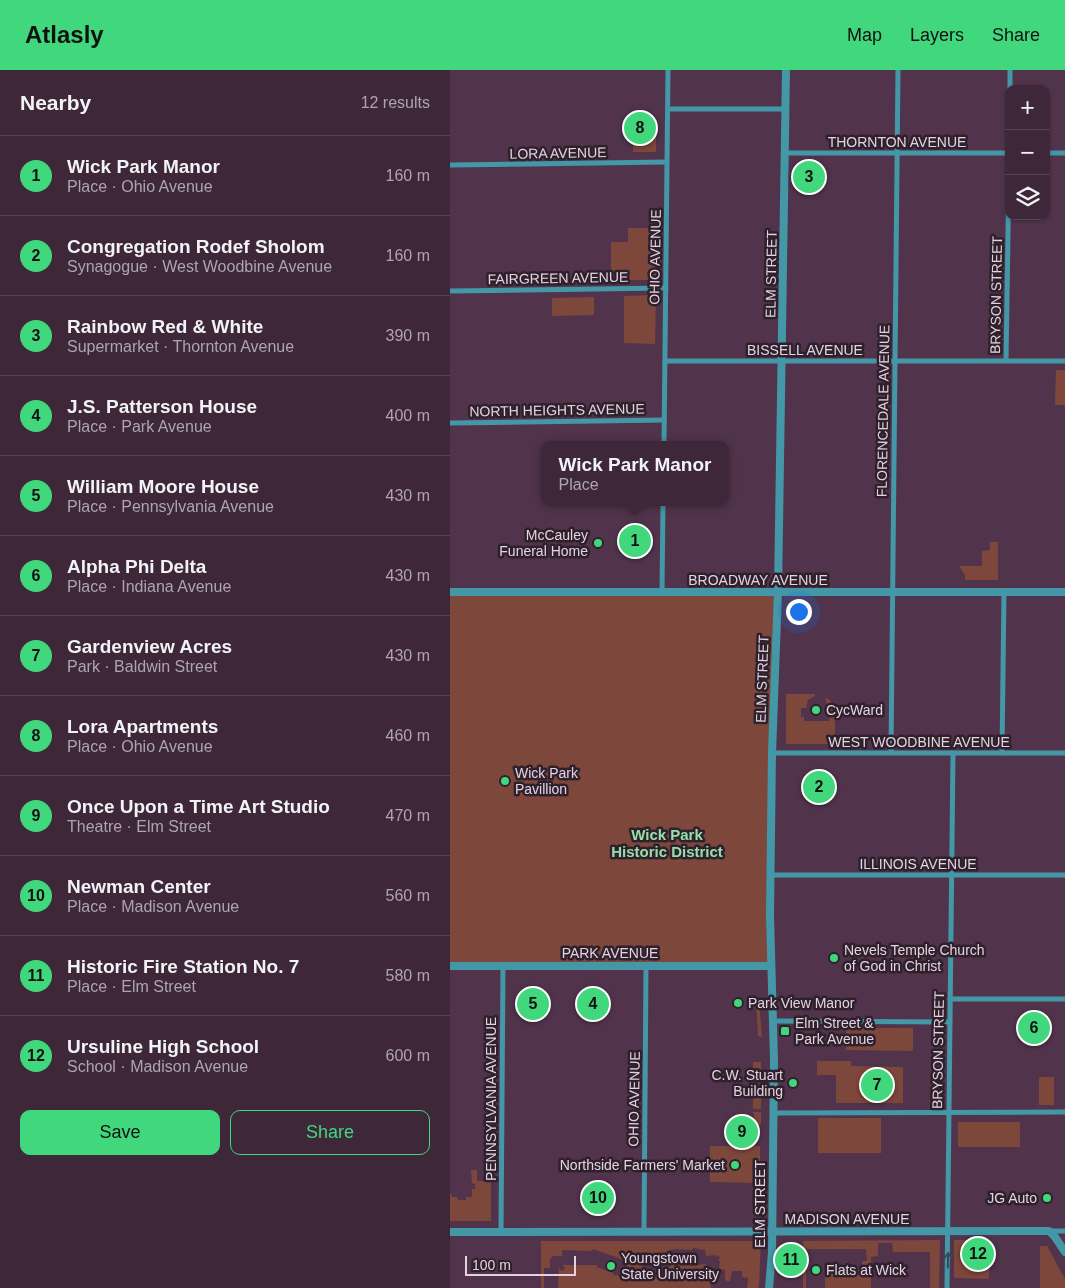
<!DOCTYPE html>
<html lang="en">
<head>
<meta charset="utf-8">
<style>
	body { margin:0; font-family:Helvetica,sans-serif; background:#442f41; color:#f1f3f6 }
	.controls { position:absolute; right:15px; top:15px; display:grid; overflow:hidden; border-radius:10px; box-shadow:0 1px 4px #0004 }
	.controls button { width:45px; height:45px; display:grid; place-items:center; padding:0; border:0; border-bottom:1px solid #564453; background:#3d2739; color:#f1f3f6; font:25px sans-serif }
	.scale { position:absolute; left:15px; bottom:12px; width:111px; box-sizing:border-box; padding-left:5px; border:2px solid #e4d2e1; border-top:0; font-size:14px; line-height:18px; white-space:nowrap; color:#e4d2e1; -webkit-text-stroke:4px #2e212c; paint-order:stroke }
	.you { position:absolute; left:348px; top:541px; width:18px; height:18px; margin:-12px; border:4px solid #fff; border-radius:50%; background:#1a73e8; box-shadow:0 0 0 8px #1a73e833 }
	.badge { display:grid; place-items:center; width:32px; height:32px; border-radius:50%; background:#41d77c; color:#111; font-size:16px; font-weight:700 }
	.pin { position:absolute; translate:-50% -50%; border:2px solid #fff; box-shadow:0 1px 5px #0006 }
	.popup { position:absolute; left:91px; top:371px; width:188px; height:65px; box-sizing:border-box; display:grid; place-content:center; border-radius:10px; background:#3d2739; filter:drop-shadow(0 1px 4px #0005); font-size:16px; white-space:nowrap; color:#ada5ae }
	.popup b { font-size:19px; color:#f1f3f6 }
	.popup::after { content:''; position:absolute; left:50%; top:100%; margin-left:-10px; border:10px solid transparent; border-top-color:#3d2739 }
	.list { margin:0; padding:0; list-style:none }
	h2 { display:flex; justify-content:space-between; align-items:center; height:65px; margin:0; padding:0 20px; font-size:21px }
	h2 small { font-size:16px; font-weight:400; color:#ada5ae }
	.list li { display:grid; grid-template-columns:32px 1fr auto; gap:15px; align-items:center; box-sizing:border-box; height:80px; padding:0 20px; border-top:1px solid #564453 }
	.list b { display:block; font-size:19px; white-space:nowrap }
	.list p { margin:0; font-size:16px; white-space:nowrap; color:#ada5ae }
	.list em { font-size:16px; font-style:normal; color:#ada5ae }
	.actions { display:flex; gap:10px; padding:15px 20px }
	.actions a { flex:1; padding:11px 0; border:1px solid #41d77c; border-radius:10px; text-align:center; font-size:18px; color:#41d77c }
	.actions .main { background:#41d77c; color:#111 }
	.icon { flex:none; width:28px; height:28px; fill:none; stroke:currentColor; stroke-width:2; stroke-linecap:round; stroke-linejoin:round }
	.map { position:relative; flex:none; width:615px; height:1218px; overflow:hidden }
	header { display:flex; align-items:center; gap:30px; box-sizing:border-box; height:70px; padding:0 25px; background:#41d77c; color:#111 }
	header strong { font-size:24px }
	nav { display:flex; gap:28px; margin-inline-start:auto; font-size:18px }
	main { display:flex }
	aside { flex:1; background:#3d2739 }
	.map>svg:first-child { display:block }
	.green { fill:#7e473c }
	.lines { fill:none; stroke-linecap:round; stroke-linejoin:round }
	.minor { stroke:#4397a7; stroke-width:5 }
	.tertiary { stroke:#4397a7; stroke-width:8 }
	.oneway { stroke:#354a57 }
	.poi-dot { fill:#41d77c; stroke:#2e212c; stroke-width:2 }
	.labels { text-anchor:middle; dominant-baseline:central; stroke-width:5; stroke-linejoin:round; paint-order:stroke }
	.street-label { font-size:14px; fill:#e4d2e1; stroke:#2e212c }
	.poi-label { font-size:14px; fill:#e4d2e1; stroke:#2e212c; text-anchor:start }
	.neighbourhood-label { font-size:15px; font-weight:bold; fill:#98deab; stroke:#2e212c }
</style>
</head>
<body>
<header>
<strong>Atlasly</strong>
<nav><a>Map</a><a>Layers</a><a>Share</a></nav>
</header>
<main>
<aside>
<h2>Nearby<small>12 results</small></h2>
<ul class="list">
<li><span class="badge">1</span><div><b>Wick Park Manor</b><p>Place · Ohio Avenue</p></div><em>160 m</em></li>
<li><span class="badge">2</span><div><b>Congregation Rodef Sholom</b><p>Synagogue · West Woodbine Avenue</p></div><em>160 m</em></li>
<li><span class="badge">3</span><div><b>Rainbow Red &amp; White</b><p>Supermarket · Thornton Avenue</p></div><em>390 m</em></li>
<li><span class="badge">4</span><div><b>J.S. Patterson House</b><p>Place · Park Avenue</p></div><em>400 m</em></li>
<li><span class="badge">5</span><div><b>William Moore House</b><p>Place · Pennsylvania Avenue</p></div><em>430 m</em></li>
<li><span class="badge">6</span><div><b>Alpha Phi Delta</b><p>Place · Indiana Avenue</p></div><em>430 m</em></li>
<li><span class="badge">7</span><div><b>Gardenview Acres</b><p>Park · Baldwin Street</p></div><em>430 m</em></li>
<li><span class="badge">8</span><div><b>Lora Apartments</b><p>Place · Ohio Avenue</p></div><em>460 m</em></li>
<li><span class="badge">9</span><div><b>Once Upon a Time Art Studio</b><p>Theatre · Elm Street</p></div><em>470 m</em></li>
<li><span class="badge">10</span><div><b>Newman Center</b><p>Place · Madison Avenue</p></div><em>560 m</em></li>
<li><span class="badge">11</span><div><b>Historic Fire Station No. 7</b><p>Place · Elm Street</p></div><em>580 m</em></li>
<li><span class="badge">12</span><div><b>Ursuline High School</b><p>School · Madison Avenue</p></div><em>600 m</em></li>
</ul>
<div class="actions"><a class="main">Save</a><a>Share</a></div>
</aside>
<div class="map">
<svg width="615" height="1218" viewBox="0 0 615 1218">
	<rect width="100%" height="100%" fill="#51344c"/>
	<g class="green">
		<path d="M 197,54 L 206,54 L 206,82 L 183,82 L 183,72 L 196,71 L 197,69 L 200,69 L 200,62 L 197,62 Z"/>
		<path d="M 178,158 L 207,158 L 206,210 L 161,210 L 161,172 L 178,172 Z"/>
		<path d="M 206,225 L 205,274 L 174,273 L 174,226 Z"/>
		<path d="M 144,227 L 144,245 L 102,246 L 102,228 Z"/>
		<path d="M 606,300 L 615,300 L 615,335 L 605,335 Z"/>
		<path d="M 540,472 L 548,472 L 548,510 L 515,510 L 515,505 L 509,496 L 532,496 L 532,481 L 540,480 Z"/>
		<path d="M 0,522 L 328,522 L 321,896 L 0,896 Z"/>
		<path d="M 336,624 L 365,624 L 365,626 L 358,630 L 356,638 L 351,638 L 351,647 L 354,647 L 354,651 L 379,651 L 382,638 L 379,638 L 375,629 L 377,628 L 385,635 L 385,669 L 392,669 L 392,674 L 336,674 Z"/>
		<path d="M 306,929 L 309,929 L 312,967 L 308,966 Z"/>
		<path d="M 396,958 L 463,958 L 463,981 L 396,980 Z"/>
		<path d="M 367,991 L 401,991 L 401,996 L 453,997 L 453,1033 L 386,1033 L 386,1005 L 367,1005 Z"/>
		<rect x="303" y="992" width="8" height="11"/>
		<rect x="589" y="1007" width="15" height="28"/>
		<path d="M 300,1026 L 311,1026 L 311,1039 L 303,1039 L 303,1028 L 300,1027 Z"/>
		<path d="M 302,1042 L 311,1042 L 311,1055 L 293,1055 L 293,1053 L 304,1052 L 304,1044 Z"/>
		<rect x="368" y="1048" width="63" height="35"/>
		<rect x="508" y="1052" width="62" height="25"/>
		<path d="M 260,1076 L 310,1076 L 310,1113 L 260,1112 Z"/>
		<path d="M 21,1100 L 27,1100 L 27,1111 L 41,1111 L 41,1151 L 0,1151 L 0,1124 L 1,1124 L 2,1127 L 7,1127 L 8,1130 L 16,1130 L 16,1127 L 22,1127 L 22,1119 L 25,1119 L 25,1114 L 22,1113 Z"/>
		<path d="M 490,1170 L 489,1218 L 480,1218 L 480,1182 L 443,1182 L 442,1173 L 428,1173 L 428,1186 L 421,1187 L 421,1218 L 375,1218 L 375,1198 L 412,1198 L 412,1191 L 417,1191 L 416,1179 L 356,1179 L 356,1218 L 353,1218 L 353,1171 Z"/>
		<path d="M 504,1170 L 539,1170 L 539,1209 L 504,1208 Z"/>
		<path d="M 91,1171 L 311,1171 L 309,1215 L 308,1218 L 297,1218 L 298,1208 L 292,1207 L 292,1201 L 282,1201 L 280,1211 L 277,1211 L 275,1209 L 275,1200 L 269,1199 L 270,1191 L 268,1190 L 270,1188 L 268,1185 L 265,1187 L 265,1185 L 256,1186 L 255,1180 L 243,1178 L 242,1180 L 226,1179 L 219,1180 L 219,1182 L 199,1188 L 199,1190 L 192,1193 L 197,1206 L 210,1203 L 221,1195 L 227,1194 L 247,1196 L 247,1195 L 255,1194 L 257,1195 L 255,1198 L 258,1200 L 260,1198 L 262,1200 L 261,1209 L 259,1209 L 261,1218 L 108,1218 L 109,1198 L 112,1201 L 115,1198 L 112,1195 L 147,1195 L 147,1197 L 163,1203 L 163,1205 L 171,1206 L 177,1193 L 174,1190 L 143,1179 L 142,1181 L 112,1180 L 112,1186 L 103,1186 L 100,1189 L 100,1198 L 94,1198 L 94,1218 L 91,1218 Z"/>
		<path d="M 590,1176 L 597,1176 L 615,1209 L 615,1218 L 590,1218 Z"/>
	</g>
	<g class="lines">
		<g class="minor">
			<path d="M 560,19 L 560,0"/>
			<path d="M 218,39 L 336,39"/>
			<path d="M 335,83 L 559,83"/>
			<path d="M 596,83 L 615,83"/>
			<path d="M 0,95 L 217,92"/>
			<path d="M 0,221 L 216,218"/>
			<path d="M 215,291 L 615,291"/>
			<path d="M 556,291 L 559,99"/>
			<path d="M 0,353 L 214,350"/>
			<path d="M 214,375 L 218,0"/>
			<path d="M 212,522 L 213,432"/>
			<path d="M 322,683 L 615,683"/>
			<path d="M 441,683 L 448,0"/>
			<path d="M 552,683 L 554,522"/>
			<path d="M 321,805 L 615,805"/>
			<path d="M 500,929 L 615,929"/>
			<path d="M 324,951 L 500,952"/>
			<path d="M 323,1043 L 615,1042"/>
			<path d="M 599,1161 L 615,1161"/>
			<path d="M 51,1162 L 53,896"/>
			<path d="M 194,1162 L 196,896"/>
			<path d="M 497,1218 L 503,683"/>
		</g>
		<g class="tertiary">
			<path d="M 0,522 L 615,522"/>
			<path d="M 0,896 L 321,896"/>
			<path d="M 0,1162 L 599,1161 L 605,1167 L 615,1182"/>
			<path d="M 319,1218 L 322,1183 L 324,990 L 320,845 L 322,683 L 328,522 L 336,0"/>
		</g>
	</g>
	<defs><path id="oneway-shaft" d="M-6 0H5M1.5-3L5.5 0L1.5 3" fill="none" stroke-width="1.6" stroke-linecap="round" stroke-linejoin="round" transform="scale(1.25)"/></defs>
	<use class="oneway" href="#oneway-shaft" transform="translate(498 1190) rotate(-89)"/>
	<g class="poi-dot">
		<circle cx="148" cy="473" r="5"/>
		<circle cx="366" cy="640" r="5"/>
		<circle cx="55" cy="711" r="5"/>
		<circle cx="384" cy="888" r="5"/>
		<circle cx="288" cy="933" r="5"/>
		<rect x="330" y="956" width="10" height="10" rx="2.5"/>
		<circle cx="343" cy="1013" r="5"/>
		<circle cx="285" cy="1095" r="5"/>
		<circle cx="597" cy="1128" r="5"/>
		<circle cx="161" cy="1196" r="5"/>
		<circle cx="366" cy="1200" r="5"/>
	</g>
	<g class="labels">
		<g class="street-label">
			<text x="447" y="72">THORNTON AVENUE</text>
			<text transform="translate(108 83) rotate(-1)">LORA AVENUE</text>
			<text transform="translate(205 187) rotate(-89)">OHIO AVENUE</text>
			<text transform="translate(321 204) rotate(-89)">ELM STREET</text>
			<text transform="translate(108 208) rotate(-1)">FAIRGREEN AVENUE</text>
			<text transform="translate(546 225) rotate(-89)">BRYSON STREET</text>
			<text x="355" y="280">BISSELL AVENUE</text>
			<text transform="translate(107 340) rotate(-1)">NORTH HEIGHTS AVENUE</text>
			<text transform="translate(433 341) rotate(-89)">FLORENCEDALE AVENUE</text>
			<text x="308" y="510">BROADWAY AVENUE</text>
			<text transform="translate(312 609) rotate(-88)">ELM STREET</text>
			<text x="469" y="672">WEST WOODBINE AVENUE</text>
			<text x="468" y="794">ILLINOIS AVENUE</text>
			<text x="160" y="883">PARK AVENUE</text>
			<text transform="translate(488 980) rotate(-89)">BRYSON STREET</text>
			<text transform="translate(41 1029) rotate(-90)">PENNSYLVANIA AVENUE</text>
			<text transform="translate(184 1029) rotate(-89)">OHIO AVENUE</text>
			<text transform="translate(310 1134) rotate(-90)">ELM STREET</text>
			<text x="397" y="1149">MADISON AVENUE</text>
		</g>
		<g class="poi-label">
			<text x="138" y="465" text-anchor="end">McCauley<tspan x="138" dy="16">Funeral Home</tspan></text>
			<text x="376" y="640">CycWard</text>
			<text x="65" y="703">Wick Park<tspan x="65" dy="16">Pavillion</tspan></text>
			<text x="394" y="880">Nevels Temple Church<tspan x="394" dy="16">of God in Christ</tspan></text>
			<text x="298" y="933">Park View Manor</text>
			<text x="345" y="953">Elm Street &amp;<tspan x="345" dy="16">Park Avenue</tspan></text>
			<text x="333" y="1005" text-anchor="end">C.W. Stuart<tspan x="333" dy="16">Building</tspan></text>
			<text x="275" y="1095" text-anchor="end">Northside Farmers' Market</text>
			<text x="587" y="1128" text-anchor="end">JG Auto</text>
			<text x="171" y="1188">Youngstown<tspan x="171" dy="16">State University</tspan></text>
			<text x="376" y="1200">Flats at Wick</text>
		</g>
		<g class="neighbourhood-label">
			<text x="217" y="764">Wick Park<tspan x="217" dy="17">Historic District</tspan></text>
		</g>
	</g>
</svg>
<div class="controls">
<button>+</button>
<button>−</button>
<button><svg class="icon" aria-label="layers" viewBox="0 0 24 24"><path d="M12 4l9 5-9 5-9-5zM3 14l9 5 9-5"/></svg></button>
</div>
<div class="scale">100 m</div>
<div class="you"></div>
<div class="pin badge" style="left:185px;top:471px">1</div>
<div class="popup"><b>Wick Park Manor</b>Place</div>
<div class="pin badge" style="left:369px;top:717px">2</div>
<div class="pin badge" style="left:359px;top:107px">3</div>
<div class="pin badge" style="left:143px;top:934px">4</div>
<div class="pin badge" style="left:83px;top:934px">5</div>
<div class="pin badge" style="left:584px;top:958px">6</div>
<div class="pin badge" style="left:427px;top:1015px">7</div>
<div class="pin badge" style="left:190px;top:58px">8</div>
<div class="pin badge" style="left:292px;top:1062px">9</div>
<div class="pin badge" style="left:148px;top:1128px">10</div>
<div class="pin badge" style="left:341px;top:1190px">11</div>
<div class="pin badge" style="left:528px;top:1184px">12</div>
</div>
</main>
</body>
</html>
